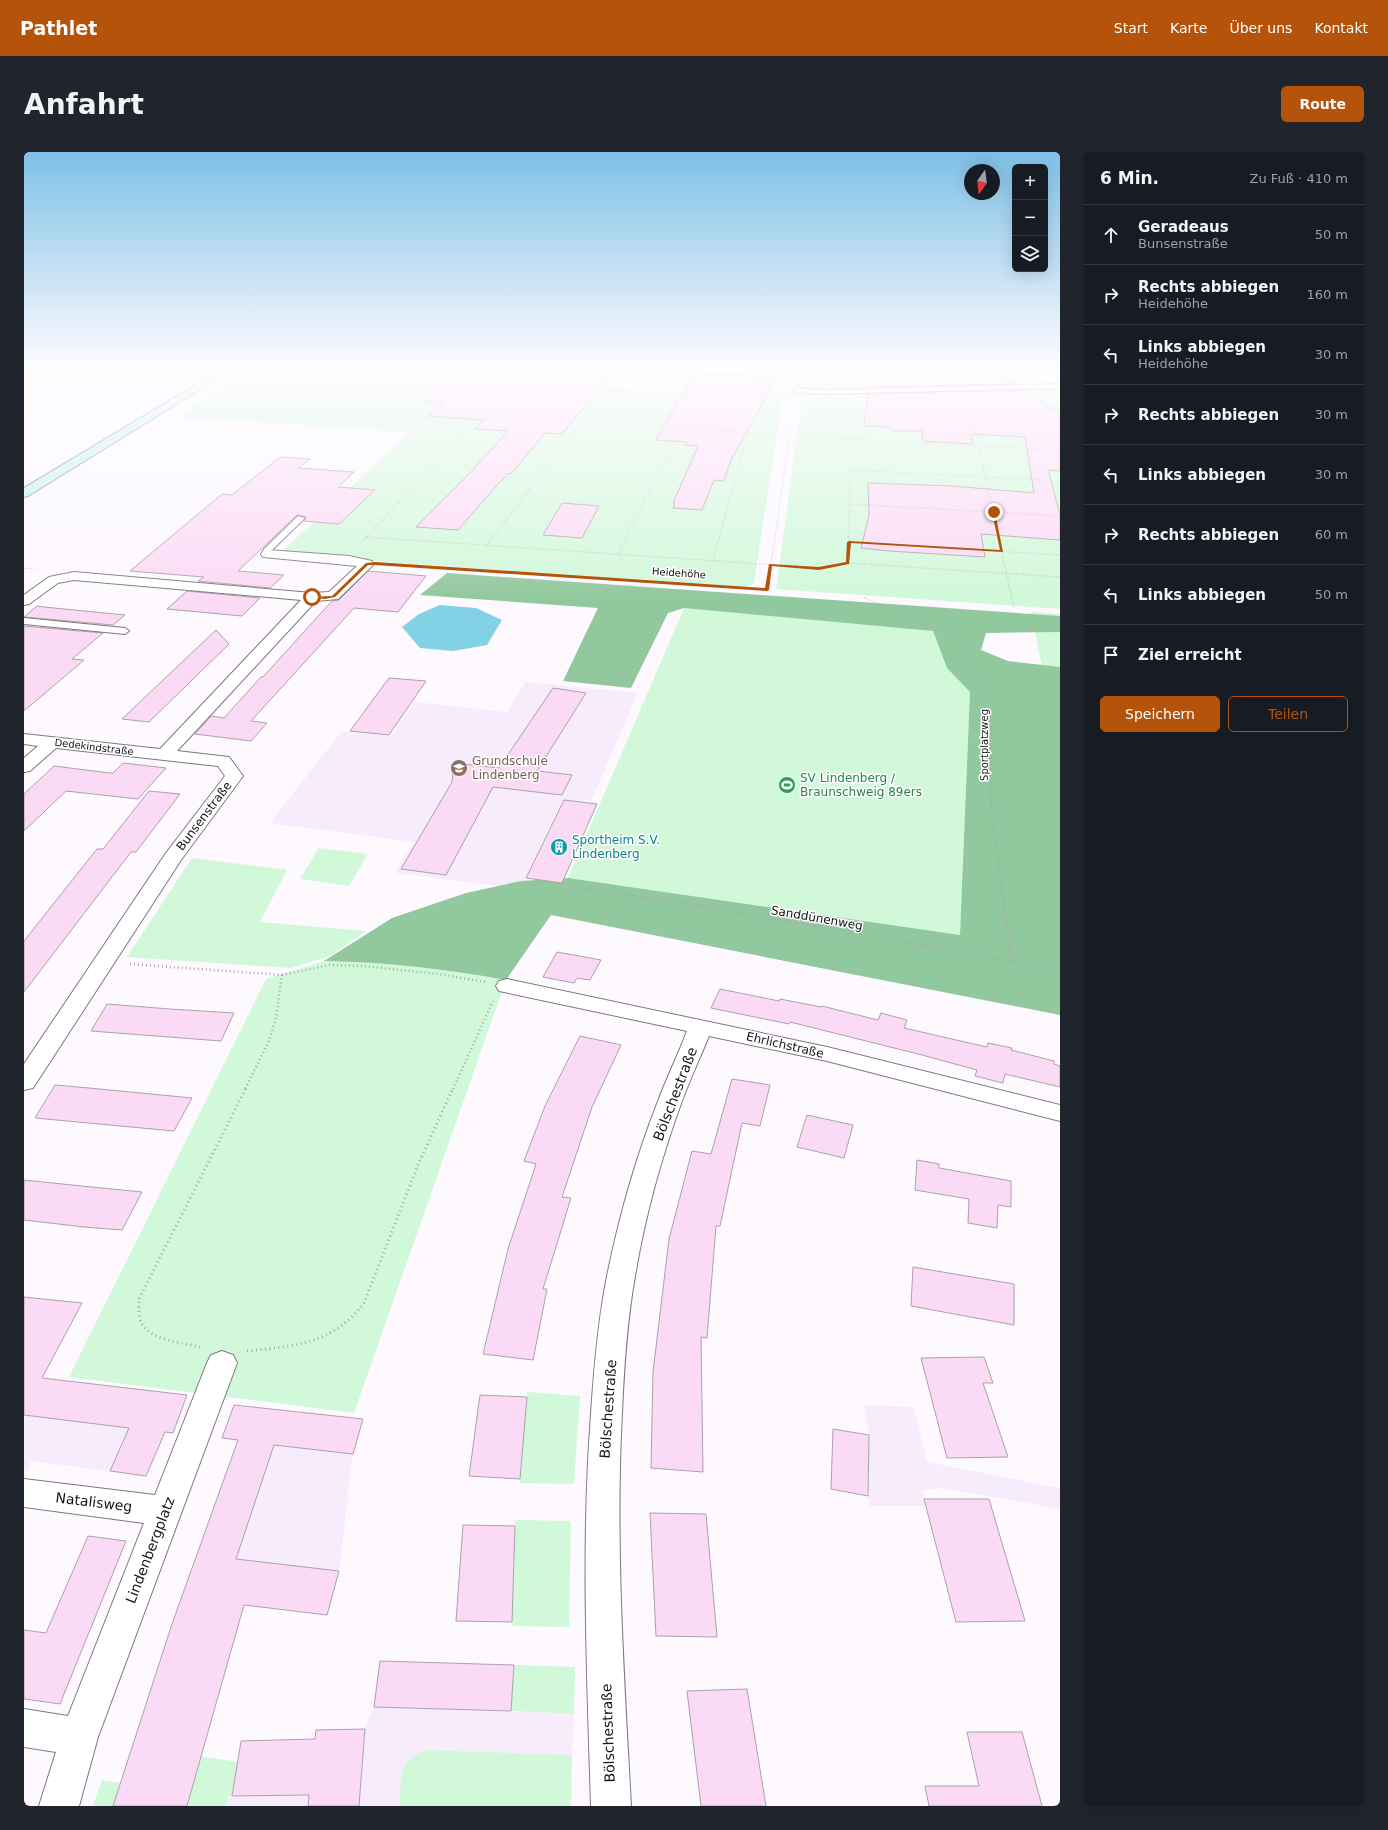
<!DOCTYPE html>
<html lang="de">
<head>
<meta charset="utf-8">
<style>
	body { margin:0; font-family:"DejaVu Sans",sans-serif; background:#20242c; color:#f1f3f6 }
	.controls { position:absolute; right:12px; top:12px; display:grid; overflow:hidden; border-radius:6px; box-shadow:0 4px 16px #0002 }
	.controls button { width:36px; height:36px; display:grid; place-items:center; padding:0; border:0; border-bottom:1px solid #363941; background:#171b24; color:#f1f3f6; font:20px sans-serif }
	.compass { position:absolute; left:940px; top:12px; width:36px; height:36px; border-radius:50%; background:#171b24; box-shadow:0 4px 16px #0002; rotate:194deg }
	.stop { position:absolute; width:12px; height:12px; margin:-9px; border:3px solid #b45309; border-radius:50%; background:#fff }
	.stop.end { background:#b45309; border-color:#fff; box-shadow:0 1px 4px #0008 }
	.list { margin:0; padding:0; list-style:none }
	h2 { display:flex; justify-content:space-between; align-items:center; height:52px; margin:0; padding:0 16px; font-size:17px }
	h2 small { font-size:13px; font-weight:400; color:#9ea1a6 }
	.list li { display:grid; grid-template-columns:26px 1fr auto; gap:12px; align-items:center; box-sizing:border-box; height:60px; padding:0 16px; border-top:1px solid #363941 }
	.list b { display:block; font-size:15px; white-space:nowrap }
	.list p { margin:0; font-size:13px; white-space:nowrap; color:#9ea1a6 }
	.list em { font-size:13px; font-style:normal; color:#9ea1a6 }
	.actions { display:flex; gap:8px; padding:12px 16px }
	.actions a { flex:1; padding:9px 0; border:1px solid #b45309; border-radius:6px; text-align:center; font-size:14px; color:#b45309 }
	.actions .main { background:#b45309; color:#fff }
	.icon { flex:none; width:22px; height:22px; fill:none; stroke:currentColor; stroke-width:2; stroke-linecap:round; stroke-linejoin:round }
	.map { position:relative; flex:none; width:1036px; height:1654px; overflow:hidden; border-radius:6px }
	header { display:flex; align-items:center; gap:24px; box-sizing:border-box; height:56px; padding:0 20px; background:#b45309; color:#fff }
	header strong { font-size:19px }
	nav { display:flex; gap:22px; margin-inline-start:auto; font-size:14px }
	.intro { display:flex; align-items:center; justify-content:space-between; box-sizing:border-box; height:96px; padding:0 24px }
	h1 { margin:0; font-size:28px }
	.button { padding:10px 18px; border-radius:6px; background:#b45309; color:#fff; font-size:14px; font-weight:700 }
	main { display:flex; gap:24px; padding:0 24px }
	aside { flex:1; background:#171b24; border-radius:6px; box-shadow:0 4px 16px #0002 }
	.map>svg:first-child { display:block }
	.built { fill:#f7ecfb }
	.green { fill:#d1f8d9 }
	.forest { fill:#91c89d }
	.water { fill:#82d1e5 }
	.building { fill:#fbdaf5; stroke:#aaa2a9 }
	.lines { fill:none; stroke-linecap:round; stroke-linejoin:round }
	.service-casing { stroke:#7e7880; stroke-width:2 }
	.minor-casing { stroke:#7e7880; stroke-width:2 }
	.secondary-casing { stroke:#7e7880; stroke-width:2 }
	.path-far4 { stroke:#aaa7ac; stroke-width:1; stroke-dasharray:0.5 1.5; stroke-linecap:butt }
	.path-far3 { stroke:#aaa7ac; stroke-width:1.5; stroke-dasharray:0.5 2; stroke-linecap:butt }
	.path-far2 { stroke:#aaa7ac; stroke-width:2; stroke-dasharray:1 2.5; stroke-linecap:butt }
	.path-far1 { stroke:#aaa7ac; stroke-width:2.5; stroke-dasharray:1 3; stroke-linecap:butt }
	.path { stroke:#aaa7ac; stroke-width:3; stroke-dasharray:1 3.5; stroke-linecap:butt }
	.service { fill:#fff; fill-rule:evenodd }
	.minor { fill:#fff; fill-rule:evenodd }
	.secondary { fill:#c2f2e6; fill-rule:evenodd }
	.route { fill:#b45309 }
	.labels { text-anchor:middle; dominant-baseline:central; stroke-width:3; stroke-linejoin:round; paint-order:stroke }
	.far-street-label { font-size:10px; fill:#161417; stroke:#fff }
	.education-label { font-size:12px; fill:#785e54; stroke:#fff; text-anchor:start }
	.leisure-label { font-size:12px; fill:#27864d; stroke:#fff; text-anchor:start }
	.street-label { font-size:12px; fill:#161417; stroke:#fff }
	.culture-label { font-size:12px; fill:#0d838f; stroke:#fff; text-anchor:start }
	.near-street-label { font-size:14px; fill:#161417; stroke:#fff }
</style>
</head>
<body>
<header>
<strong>Pathlet</strong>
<nav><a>Start</a><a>Karte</a><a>Über uns</a><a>Kontakt</a></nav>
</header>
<div class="intro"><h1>Anfahrt</h1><a class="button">Route</a></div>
<main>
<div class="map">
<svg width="1036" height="1654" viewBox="0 0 1036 1654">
	<rect width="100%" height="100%" fill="#fdf9ff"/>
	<g class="built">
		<path d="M 501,530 L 614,541 L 567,649 L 561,648 L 555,663 L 532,660 L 496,737 L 371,721 L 390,690 L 246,671 L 318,579 L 367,584 L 391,550 L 483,560 Z"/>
		<path d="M 840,1253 L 890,1255 L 903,1310 L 1036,1336 L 1036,1357 L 919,1336 L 900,1338 L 899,1341 L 902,1354 L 845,1354 L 845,1283 Z"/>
		<path d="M 0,1263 L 105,1276 L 86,1319 L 7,1309 L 3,1320 L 0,1319 Z"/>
		<path d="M 250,1293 L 329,1302 L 315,1419 L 212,1407 Z"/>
		<path d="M 350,1555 L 550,1562 L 548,1603 L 403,1598 L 379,1619 L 375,1654 L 335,1654 L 341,1577 Z"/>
		<path d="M 285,1643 L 284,1654 L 202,1654 L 204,1645 Z"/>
	</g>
	<g class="green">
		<path d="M 218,224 L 760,241 L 1036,233 L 1036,457 L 752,437 L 778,248 L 758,248 L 730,431 C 718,440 685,434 668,433 L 255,402 L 386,280 L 153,265 Z"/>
		<path d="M 660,456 L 909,479 L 923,516 L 946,540 L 936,783 L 544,726 Z"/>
		<path d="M 1007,460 L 1036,462 L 1036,603 Z"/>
		<path d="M 295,696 L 344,702 L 325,734 L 276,727 Z"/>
		<path d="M 168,706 L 263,718 L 236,770 L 342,779 L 306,804 L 267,816 L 103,805 Z"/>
		<path d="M 300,809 C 362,810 421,817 482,828 L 330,1261 L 45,1225 L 242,827 Z"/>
		<path d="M 503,1240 L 556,1244 L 550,1332 L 496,1331 Z"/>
		<path d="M 491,1368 L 547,1369 L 545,1475 L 489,1474 L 488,1470 Z"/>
		<path d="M 490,1513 L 551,1515 L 550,1562 L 487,1559 Z"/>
		<path d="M 403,1598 L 548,1603 L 547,1654 L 375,1654 C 378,1627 372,1608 403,1598 Z"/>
		<path d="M 177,1604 L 213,1610 L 208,1644 L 204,1645 L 202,1654 L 163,1654 Z"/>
		<path d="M 78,1628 L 96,1631 L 89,1654 L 69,1654 Z"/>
	</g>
	<path class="forest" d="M 423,421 L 1036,464 L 1036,480 L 962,481 L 957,498 L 984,509 L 1036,515 L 1036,863 L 527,763 L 482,828 C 421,817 362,810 300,809 L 368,766 L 442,741 L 497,729 L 544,726 L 936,783 L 946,540 L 923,516 L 909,479 L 660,456 L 644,461 L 607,536 L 539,529 L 574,456 L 396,443 Z"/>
	<path class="water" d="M 416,453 L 452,456 L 478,468 L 463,493 L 429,499 L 396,496 L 378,475 L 395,462 Z"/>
	<g class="building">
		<path d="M 436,217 L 529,218 L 552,219 L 557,222 L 587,222 L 538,282 L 521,281 L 487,322 L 485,321 L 475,331 L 434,378 L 392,375 L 446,321 L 484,279 L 451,277 L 460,268 L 404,264 L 419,250 L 398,249 Z"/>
		<path d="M 857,217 L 972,217 L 993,232 L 845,235 L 847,219 L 859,219 Z"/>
		<path d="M 669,223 L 737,224 L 737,227 L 752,227 L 707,308 L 700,329 L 690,328 L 678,358 L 649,356 L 651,351 L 649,351 L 674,294 L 661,293 L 663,290 L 632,288 Z"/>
		<path d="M 1002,238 L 1036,263 L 1036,319 L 1024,318 L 1036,362 L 1036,388 L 957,382 L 961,405 L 865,399 L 837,396 L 845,363 L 844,331 L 928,334 L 1010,341 L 1001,285 L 947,282 L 949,292 L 899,289 L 898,279 L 868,279 L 866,275 L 840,274 L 844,242 Z"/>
		<path d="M 256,305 L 286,307 L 274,316 L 330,320 L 314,335 L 351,338 L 315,372 L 280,369 L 282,365 L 273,363 L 214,419 L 260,423 L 246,436 L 174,429 L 180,425 L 106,419 L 198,342 L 208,343 Z"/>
		<path d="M 538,351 L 575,354 L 558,386 L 519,383 Z"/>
		<path d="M 344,419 L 402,424 L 374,460 L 330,456 L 227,569 L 243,571 L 227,589 L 171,582 L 187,564 L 200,566 L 237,525 L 239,525 L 308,449 L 315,448 Z"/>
		<path d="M 163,439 L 236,446 L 218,464 L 143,457 Z"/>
		<path d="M 13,454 L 20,455 L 101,463 L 89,473 L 0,465 Z"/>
		<path d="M 0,474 L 79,481 L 48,507 L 60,508 L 0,559 Z"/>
		<path d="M 192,478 L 205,492 L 125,570 L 98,567 Z"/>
		<path d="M 365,526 L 402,529 L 365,583 L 326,579 Z"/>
		<path d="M 529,536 L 562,541 L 513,619 L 548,623 L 538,643 L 469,635 L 422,723 L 377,717 L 428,630 L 430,611 L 475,616 Z"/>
		<path d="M 99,611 L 142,616 L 114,647 L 42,639 L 0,679 L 0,642 L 30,614 L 86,621 L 89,621 Z"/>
		<path d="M 125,639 L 156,642 L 112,700 L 107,700 L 0,840 L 0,789 L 73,697 L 79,697 Z"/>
		<path d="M 540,648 L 573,652 L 538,731 L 502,726 Z"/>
		<path d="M 533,800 L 577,808 L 566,828 L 553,826 L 550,831 L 519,825 Z"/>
		<path d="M 696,837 L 755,849 L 756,847 L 797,855 L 798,854 L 854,868 L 857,861 L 883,868 L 880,876 L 963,895 L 964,891 L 988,896 L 987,898 L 1030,909 L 1030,912 L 1036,914 L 1036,935 L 981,922 L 979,931 L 951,924 L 953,918 L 898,903 L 766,870 L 765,872 L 687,856 Z"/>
		<path d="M 83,852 L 146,857 L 210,861 L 197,889 L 67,879 Z"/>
		<path d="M 556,884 L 597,893 L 568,955 L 538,1045 L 547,1046 L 519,1137 L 523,1137 L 509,1208 L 459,1202 L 484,1097 L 512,1012 L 500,1009 L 521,954 Z"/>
		<path d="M 708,927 L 746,933 L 736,974 L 718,971 L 696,1074 L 692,1074 L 683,1186 L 677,1185 L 679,1320 L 627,1316 L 629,1220 L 645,1087 L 668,999 L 687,1002 Z"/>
		<path d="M 31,933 L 65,936 L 168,946 L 150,979 L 11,966 Z"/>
		<path d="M 783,963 L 829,973 L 820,1006 L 773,995 Z"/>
		<path d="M 893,1008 L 915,1012 L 915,1016 L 987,1029 L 987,1055 L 974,1053 L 973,1076 L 944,1071 L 945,1047 L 891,1038 Z"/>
		<path d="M 0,1028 L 48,1033 L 118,1040 L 98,1078 L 60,1075 L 0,1068 Z"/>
		<path d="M 889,1115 L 990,1132 L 990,1173 L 887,1154 Z"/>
		<path d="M 0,1145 L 58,1151 L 18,1226 L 163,1243 L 149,1281 L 141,1280 L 122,1324 L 86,1319 L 105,1276 L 0,1263 Z"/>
		<path d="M 960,1205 L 969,1231 L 959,1231 L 984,1305 L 923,1306 L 897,1206 Z"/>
		<path d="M 456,1243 L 503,1245 L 496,1327 L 445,1324 Z"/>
		<path d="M 210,1253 L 339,1267 L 329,1302 L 250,1293 L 212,1407 L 315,1419 L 303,1463 L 220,1453 L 163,1654 L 89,1654 L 148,1472 L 214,1288 L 198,1286 Z"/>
		<path d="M 809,1277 L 845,1283 L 844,1344 L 807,1337 Z"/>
		<path d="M 900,1347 L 965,1347 L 1001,1469 L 932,1470 Z"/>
		<path d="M 626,1361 L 682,1362 L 693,1485 L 632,1484 Z"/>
		<path d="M 439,1373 L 491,1374 L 488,1470 L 432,1469 Z"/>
		<path d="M 64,1384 L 102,1389 L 36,1552 L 0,1547 L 0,1478 L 22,1481 Z"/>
		<path d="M 356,1509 L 490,1513 L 487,1559 L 350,1555 Z"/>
		<path d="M 723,1537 L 742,1654 L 677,1654 L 663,1539 Z"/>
		<path d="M 341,1577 L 335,1654 L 284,1654 L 285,1643 L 208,1644 L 217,1589 L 291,1587 L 292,1578 Z"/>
		<path d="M 943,1580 L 998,1580 L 1018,1654 L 905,1654 L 901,1634 L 955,1634 Z"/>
	</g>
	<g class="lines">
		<g class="service-casing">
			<g id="service">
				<path d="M 1036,232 L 1036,236 L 799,242 L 772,240 L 769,238 L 772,236 L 799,238 Z"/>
				<path d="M 274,364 L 281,366 L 247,399 L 247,404 L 241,404 L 239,399 L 240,397 Z"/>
				<path d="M 0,466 L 101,476 L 105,479 L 101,482 L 0,472 Z"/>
			</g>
		</g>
		<g class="minor-casing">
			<g id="minor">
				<path d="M 552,217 L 792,217 L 787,220 L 764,223 L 557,220 Z"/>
				<path d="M 244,398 L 325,404 L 348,409 L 350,412 L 314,447 L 292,449 L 153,599 L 205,605 L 219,624 L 157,708 L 9,936 L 0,938 L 0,912 L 142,701 L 201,624 L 194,614 L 32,596 L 6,619 L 0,620 L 0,606 L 14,594 L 0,592 L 0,582 L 136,597 L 277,448 L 50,428 L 34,431 L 5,452 L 0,453 L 0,443 L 25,425 L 50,420 L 288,441 L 305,440 L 333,414 L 239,405 L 237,402 L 239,399 Z"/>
				<path d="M 483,827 L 803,895 L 1036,953 L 1036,969 L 803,909 L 685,884 C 676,906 666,927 658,949 C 637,1006 621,1065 611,1124 C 603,1169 600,1215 598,1261 C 591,1392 600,1523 607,1654 L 567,1654 C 563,1523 557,1392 567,1262 C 570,1216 574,1169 583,1124 C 595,1065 612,1005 634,949 C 643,925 654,903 663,879 L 475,839 L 472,834 L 475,829 Z"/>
				<path d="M 198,1199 L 209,1203 L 213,1211 L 74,1585 L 55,1654 L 15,1654 L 32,1600 L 0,1595 L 0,1557 L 44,1564 L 120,1371 L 0,1355 L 0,1327 L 131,1343 L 183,1211 L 187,1203 Z"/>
			</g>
		</g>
		<g class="secondary-casing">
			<path id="secondary" d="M 198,217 L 209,217 L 4,344 L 0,345 L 0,336 Z"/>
		</g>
		<g class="path-far4">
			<path d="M 222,217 L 270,228 L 305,231 L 758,245"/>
			<path d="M 186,252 L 452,268"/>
			<path d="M 947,259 L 964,338"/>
			<path d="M 764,284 L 1036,298"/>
			<path d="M 827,318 L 1036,329"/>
			<path d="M 386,338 L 453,268 L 480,265 L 765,283"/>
			<path d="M 505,338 L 557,270"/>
			<path d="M 626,338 L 659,277"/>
			<path d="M 708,338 L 724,280"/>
			<path d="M 758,338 L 770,253"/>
			<path d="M 826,338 L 827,263 L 1036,256"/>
		</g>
		<g class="path-far3">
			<path d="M 826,337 L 824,411 L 1036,425"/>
			<path d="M 964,337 L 990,456"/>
			<path d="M 826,352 L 1036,364"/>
			<path d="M 341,385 L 795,416 L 824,411"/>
			<path d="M 825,390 L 1036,403"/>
			<path d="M 336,392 L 387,337"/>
			<path d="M 463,393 L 506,337"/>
			<path d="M 594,403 L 626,337"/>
			<path d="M 689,409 L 708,337"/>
			<path d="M 364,412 L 743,438 L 758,337"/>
			<path d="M 0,416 L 12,417"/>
			<path d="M 840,446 L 929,479 L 936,492"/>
		</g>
		<path class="path-far2" d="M 936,491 L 966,546 L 967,655 L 971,688"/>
		<g class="path-far1">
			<path d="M 971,687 L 987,809"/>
			<path d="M 545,735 L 649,749 L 987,809 L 1036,821"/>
			<path d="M 106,812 L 258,823 L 252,866 L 245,889 L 221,937"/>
			<path d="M 258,823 L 305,813 L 339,814 L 415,822 L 461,830"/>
			<path d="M 429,937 L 469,849"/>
		</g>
		<g class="path">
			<path d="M 176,1195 C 160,1191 126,1188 118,1172 C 114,1165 115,1155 115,1147 L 222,936"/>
			<path d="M 223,1199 C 271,1194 309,1192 340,1151 L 394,1013 L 429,936"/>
		</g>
		<use href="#service" class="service"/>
		<use href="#minor" class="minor"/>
		<use href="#secondary" class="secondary"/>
	</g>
	<linearGradient id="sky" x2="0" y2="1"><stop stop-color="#7fc0e7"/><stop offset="0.48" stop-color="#fefcff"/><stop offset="1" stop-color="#fefcff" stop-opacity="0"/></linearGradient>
	<rect width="1036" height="448" fill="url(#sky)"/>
	<path class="route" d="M 970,359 L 971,360 L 979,400 L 827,391 L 825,412 L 795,418 L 748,414 L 745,438 L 743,439 L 351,413 L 344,413 L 311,445 L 301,447 L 286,445 L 308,444 L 342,411 L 351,410 L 741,436 L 745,412 L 795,415 L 822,410 L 823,390 L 825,389 L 976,398 L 968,360 Z"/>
	<defs>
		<g id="school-disc" transform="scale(0.9)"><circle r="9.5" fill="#8d6e63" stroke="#fff"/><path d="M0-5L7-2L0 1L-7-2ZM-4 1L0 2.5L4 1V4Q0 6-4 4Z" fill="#fff"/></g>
		<g id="stadium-disc" transform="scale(0.9)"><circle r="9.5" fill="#2e9e5b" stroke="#fff"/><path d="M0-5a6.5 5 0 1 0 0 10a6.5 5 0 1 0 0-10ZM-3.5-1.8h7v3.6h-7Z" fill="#fff"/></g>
		<g id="building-disc" transform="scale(0.9)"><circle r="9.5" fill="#0f9aa8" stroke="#fff"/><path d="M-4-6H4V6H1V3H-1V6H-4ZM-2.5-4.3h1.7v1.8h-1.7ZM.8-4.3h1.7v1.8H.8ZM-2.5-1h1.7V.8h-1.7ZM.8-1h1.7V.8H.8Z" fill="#fff"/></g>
	</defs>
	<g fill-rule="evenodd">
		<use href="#school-disc" x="435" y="616"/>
		<use href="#stadium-disc" x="763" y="633"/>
		<use href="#building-disc" x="535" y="695"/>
	</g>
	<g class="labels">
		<g class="far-street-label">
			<text transform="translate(655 421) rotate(4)">Heidehöhe</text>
			<text transform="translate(960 593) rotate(-90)">Sportplatzweg</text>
			<text transform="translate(70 595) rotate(7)">Dedekindstraße</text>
		</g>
		<g class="education-label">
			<text x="448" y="609">Grundschule<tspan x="448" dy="14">Lindenberg</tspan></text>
		</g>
		<g class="leisure-label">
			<text x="776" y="626">SV Lindenberg /<tspan x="776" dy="14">Braunschweig 89ers</tspan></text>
		</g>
		<g class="street-label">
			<text transform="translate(180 664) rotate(-53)">Bunsenstraße</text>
			<text transform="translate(793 766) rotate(10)">Sanddünenweg</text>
			<text transform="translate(761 893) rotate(13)">Ehrlichstraße</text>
		</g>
		<g class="culture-label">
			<text x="548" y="688">Sportheim S.V.<tspan x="548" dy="14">Lindenberg</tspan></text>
		</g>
		<g class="near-street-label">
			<text transform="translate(651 942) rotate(-69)">Bölschestraße</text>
			<text transform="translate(584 1257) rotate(-86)">Bölschestraße</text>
			<text transform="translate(70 1350) rotate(7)">Natalisweg</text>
			<text transform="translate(126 1398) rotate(-69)">Lindenbergplatz</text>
			<text transform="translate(584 1581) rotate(-92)">Bölschestraße</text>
		</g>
	</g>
</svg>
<div class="controls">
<button>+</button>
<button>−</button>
<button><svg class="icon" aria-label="layers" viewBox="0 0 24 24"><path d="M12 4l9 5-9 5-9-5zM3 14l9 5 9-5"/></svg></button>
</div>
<svg class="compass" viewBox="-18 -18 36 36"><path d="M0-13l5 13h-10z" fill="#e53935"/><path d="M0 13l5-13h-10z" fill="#9ea1a6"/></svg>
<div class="stop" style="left:288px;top:445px"></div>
<div class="stop end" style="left:970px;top:360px"></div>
</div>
<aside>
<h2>6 Min.<small>Zu Fuß · 410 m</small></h2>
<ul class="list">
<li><svg class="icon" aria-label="ahead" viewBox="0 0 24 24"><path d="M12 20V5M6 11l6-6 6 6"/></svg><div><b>Geradeaus</b><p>Bunsenstraße</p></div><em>50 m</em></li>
<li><svg class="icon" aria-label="right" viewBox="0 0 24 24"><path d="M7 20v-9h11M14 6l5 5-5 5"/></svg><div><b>Rechts abbiegen</b><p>Heidehöhe</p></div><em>160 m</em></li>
<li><svg class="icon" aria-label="left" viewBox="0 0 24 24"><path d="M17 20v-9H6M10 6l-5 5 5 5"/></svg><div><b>Links abbiegen</b><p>Heidehöhe</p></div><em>30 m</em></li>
<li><svg class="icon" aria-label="right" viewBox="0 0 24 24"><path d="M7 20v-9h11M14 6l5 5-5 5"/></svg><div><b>Rechts abbiegen</b></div><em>30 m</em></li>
<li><svg class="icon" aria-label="left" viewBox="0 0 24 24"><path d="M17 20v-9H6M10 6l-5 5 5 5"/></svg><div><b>Links abbiegen</b></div><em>30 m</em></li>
<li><svg class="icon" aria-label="right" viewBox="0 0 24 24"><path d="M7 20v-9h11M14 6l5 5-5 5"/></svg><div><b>Rechts abbiegen</b></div><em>60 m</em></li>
<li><svg class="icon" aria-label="left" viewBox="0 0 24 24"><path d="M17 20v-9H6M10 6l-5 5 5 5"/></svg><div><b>Links abbiegen</b></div><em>50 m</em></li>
<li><svg class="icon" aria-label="arrive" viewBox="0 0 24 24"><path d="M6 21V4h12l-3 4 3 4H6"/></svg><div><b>Ziel erreicht</b></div></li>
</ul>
<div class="actions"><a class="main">Speichern</a><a>Teilen</a></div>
</aside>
</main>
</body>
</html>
